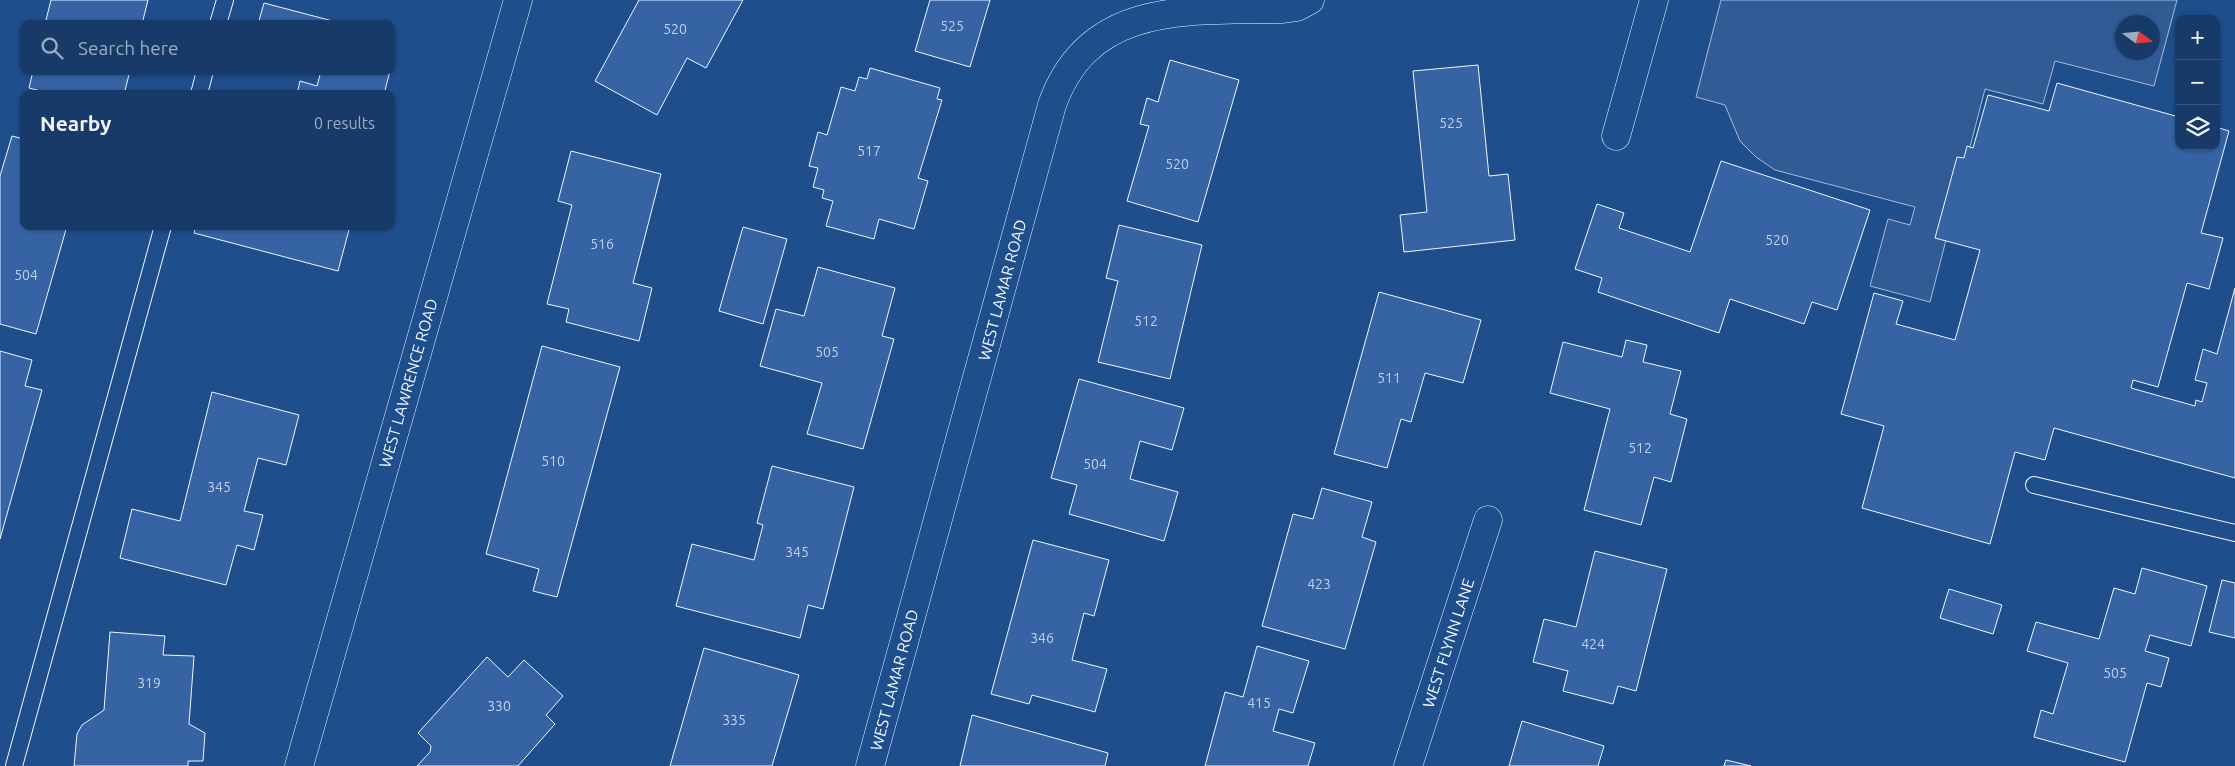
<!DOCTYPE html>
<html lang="en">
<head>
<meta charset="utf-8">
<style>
	body { margin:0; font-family:Ubuntu,sans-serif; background:#244571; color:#f1f3f6 }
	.controls { position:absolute; right:15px; top:15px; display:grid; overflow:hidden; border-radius:10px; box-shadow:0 1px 4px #0004 }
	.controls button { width:45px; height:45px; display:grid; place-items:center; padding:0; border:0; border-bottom:1px solid #36547d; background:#173a69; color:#f1f3f6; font:25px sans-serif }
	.compass { position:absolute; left:2115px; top:15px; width:45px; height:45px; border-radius:50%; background:#173a69; box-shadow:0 1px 4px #0004; rotate:105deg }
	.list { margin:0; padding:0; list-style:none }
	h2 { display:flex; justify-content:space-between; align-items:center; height:65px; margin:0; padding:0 20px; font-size:21px }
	h2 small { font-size:16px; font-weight:400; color:#9eadc0 }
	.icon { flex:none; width:28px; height:28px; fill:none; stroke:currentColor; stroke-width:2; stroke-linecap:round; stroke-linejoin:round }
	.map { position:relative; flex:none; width:2235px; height:766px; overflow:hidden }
	.search { position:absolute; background:#173a69; box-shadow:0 1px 4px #0004; left:20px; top:20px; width:375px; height:55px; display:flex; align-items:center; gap:12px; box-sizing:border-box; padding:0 18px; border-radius:10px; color:#9eadc0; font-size:19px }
	.panel { position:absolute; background:#173a69; box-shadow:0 1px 4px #0004; left:20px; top:90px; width:375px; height:140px; border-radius:10px }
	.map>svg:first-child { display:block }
	.built { fill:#305b95; stroke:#a8bbd7; fill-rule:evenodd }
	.building { fill:#3563a3; stroke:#f2f6ff }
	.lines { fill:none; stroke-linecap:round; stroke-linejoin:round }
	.lane-casing { stroke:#f2f6ff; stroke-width:18 }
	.street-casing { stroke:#f2f6ff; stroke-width:29 }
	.lane { stroke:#1f4e8c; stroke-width:16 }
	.street { stroke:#1f4e8c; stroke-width:28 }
	.labels { text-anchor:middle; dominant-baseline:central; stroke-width:4; stroke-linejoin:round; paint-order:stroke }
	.number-label { font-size:14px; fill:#c3d1e8 }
	.street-label { font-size:16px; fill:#f2f6ff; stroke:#1f4e8c }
</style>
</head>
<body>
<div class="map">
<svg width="2235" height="766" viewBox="0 0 2235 766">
	<rect width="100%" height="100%" fill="#1f4e8c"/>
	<path class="built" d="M 1721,0 L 2177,0 L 2154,86 L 2055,61 L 2043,104 L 1985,89 L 1930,302 L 1870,286 L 1888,219 L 1910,225 L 1915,207 L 1775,170 L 1756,157 L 1740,141 L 1725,105 L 1696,97 ZM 2122,22 L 2152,22 L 2152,52 L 2122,52 Z"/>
	<g class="building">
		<path d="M 51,0 L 148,0 L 142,24 L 45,24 Z"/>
		<path d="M 639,0 L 743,0 L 706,68 L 687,58 L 657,115 L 595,81 Z"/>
		<path d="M 930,0 L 990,0 L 970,67 L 915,51 Z"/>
		<path d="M 264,3 L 344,24 L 258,24 Z"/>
		<path d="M 1170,60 L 1239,80 L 1198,222 L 1127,201 L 1149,126 L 1140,124 L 1147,98 L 1158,102 Z"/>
		<path d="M 1478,65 L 1489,176 L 1508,174 L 1515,240 L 1404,252 L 1400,215 L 1427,212 L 1413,71 Z"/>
		<path d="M 870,68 L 940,88 L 937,99 L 942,100 L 918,178 L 928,181 L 914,229 L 879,219 L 874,239 L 826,226 L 833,201 L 822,198 L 824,190 L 813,187 L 818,168 L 809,166 L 818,132 L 827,135 L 841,87 L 855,91 L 859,77 L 867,79 Z"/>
		<path d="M 33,71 L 130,71 L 124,94 L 52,94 L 29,88 Z"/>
		<path d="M 321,71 L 390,71 L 384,94 L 297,94 L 300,81 L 317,86 Z"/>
		<path d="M 2057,83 L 2179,117 L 2179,146 L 2216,146 L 2216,127 L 2229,131 L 2201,233 L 2223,238 L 2209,289 L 2187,283 L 2158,387 L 2133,380 L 2131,388 L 2195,406 L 2196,400 L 2202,402 L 2207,383 L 2195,380 L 2203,349 L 2217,354 L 2235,288 L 2235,478 L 2054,428 L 2045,460 L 2015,452 L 1990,544 L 1862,508 L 1884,426 L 1841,414 L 1874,293 L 1903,301 L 1896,324 L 1955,340 L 1980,250 L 1935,238 L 1957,157 L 1964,158 L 1967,146 L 1973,148 L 1988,95 L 2049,111 Z"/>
		<path d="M 12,136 L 24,139 L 24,226 L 67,226 L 36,334 L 0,324 L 0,176 Z"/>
		<path d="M 571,151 L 661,174 L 633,283 L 652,288 L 639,341 L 566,322 L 569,309 L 547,304 L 572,205 L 558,201 Z"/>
		<path d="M 1721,161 L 1870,210 L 1837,310 L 1812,302 L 1804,324 L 1730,299 L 1719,333 L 1598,292 L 1602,278 L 1575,269 L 1597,204 L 1624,213 L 1619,228 L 1690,252 Z"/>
		<path d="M 1119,225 L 1202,245 L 1170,379 L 1098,362 L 1118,281 L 1106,278 Z"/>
		<path d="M 196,226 L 350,226 L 338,271 L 194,233 Z"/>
		<path d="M 743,227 L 787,239 L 763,324 L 719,311 Z"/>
		<path d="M 818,267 L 895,288 L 882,336 L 894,339 L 863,449 L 807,434 L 822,383 L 760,366 L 776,309 L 804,316 Z"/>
		<path d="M 1379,292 L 1481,320 L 1463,383 L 1425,373 L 1411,422 L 1401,419 L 1387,468 L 1334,454 Z"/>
		<path d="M 1626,340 L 1647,345 L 1643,362 L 1681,371 L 1670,414 L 1687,419 L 1671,482 L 1654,477 L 1641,525 L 1584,510 L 1610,409 L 1550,393 L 1563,342 L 1622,357 Z"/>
		<path d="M 542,346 L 620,367 L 557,597 L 533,591 L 539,569 L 486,554 Z"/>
		<path d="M 0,351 L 32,360 L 25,386 L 42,390 L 0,539 Z"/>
		<path d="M 1079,379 L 1184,408 L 1172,450 L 1140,441 L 1130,479 L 1178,492 L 1164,541 L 1069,514 L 1077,485 L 1051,478 Z"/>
		<path d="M 212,392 L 299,415 L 286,465 L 258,458 L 244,511 L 263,515 L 254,550 L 237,545 L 226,585 L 120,558 L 132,509 L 180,521 Z"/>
		<path d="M 772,466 L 854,487 L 823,609 L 808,605 L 800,638 L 676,606 L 692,544 L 754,560 L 763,525 L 757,523 Z"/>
		<path d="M 1322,488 L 1372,502 L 1362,537 L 1376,542 L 1345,649 L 1262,626 L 1293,514 L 1313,519 Z"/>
		<path d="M 1033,540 L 1109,560 L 1094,616 L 1084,613 L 1072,660 L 1107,669 L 1095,712 L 1032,695 L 1029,704 L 991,694 Z"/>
		<path d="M 1595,551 L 1667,569 L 1636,691 L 1618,686 L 1613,704 L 1563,691 L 1568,671 L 1533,662 L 1544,619 L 1576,627 Z"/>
		<path d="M 2142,568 L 2207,586 L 2191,646 L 2150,635 L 2145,651 L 2169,658 L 2161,687 L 2147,683 L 2125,762 L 2034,737 L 2041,710 L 2053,714 L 2068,663 L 2027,651 L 2036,622 L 2099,639 L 2114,588 L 2135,594 Z"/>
		<path d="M 2222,580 L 2235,583 L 2235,638 L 2209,632 Z"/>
		<path d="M 1949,589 L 2002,605 L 1993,634 L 1940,618 Z"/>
		<path d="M 110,632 L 165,636 L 163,655 L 194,656 L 189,724 L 205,733 L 203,761 L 188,761 L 188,766 L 74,766 L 77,734 L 82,725 L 104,710 Z"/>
		<path d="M 1257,646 L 1309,661 L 1293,713 L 1279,709 L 1273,731 L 1315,743 L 1308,766 L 1205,766 L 1225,692 L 1243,697 Z"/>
		<path d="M 704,648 L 799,675 L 772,766 L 670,766 Z"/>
		<path d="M 487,657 L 508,677 L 524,660 L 563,696 L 546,715 L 555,724 L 518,766 L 417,766 L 430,752 L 431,746 L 418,733 Z"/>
		<path d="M 972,715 L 1108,753 L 1105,766 L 960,766 Z"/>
		<path d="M 1522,721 L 1604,746 L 1598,766 L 1509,766 Z"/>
		<path d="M 1726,760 L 1751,766 L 1724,766 Z"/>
	</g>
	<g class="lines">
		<g class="lane-casing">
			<g id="lane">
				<path d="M 218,24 L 225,0"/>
				<path d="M 199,94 L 205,71"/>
				<path d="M 2034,485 L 2235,533"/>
				<path d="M 14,766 L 163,226"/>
			</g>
		</g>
		<g class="street-casing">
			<g id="street">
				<path d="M 1616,136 L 1654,0"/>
				<path d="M 299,766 L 518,0"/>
				<path d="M 870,766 L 1052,105 C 1089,0 1189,11 1283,9 L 1297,7 L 1310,0"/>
				<path d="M 1408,766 L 1488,520"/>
			</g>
		</g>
		<use href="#lane" class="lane"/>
		<use href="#street" class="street"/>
	</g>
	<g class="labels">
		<g class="number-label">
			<text x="952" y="26">525</text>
			<text x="675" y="29">520</text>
			<text x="1451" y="123">525</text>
			<text x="869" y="151">517</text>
			<text x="1177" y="164">520</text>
			<text x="1777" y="240">520</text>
			<text x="602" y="244">516</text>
			<text x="26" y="275">504</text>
			<text x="1146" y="321">512</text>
			<text x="827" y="352">505</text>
			<text x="1389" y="378">511</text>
			<text x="1640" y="448">512</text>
			<text x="553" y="461">510</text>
			<text x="1095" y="464">504</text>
			<text x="219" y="487">345</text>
			<text x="797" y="552">345</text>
			<text x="1319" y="584">423</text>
			<text x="1042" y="638">346</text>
			<text x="1593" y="644">424</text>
			<text x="2115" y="673">505</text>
			<text x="149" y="683">319</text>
			<text x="1259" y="703">415</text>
			<text x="499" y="706">330</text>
			<text x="734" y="720">335</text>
		</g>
		<g class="street-label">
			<text transform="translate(1002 290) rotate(-75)">WEST LAMAR ROAD</text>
			<text transform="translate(408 383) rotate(-74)">WEST LAWRENCE ROAD</text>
			<text transform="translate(1448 643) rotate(-72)">WEST FLYNN LANE</text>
			<text transform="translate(894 680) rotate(-75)">WEST LAMAR ROAD</text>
		</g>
	</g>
</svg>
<div class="controls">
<button>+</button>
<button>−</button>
<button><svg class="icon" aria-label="layers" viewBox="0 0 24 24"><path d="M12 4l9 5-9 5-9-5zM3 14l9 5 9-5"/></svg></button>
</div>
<svg class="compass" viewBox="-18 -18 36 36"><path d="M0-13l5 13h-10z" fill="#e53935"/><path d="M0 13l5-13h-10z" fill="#9eadc0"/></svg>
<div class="search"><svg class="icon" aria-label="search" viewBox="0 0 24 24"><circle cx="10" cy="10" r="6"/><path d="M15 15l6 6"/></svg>Search here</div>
<section class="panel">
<h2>Nearby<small>0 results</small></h2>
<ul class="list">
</ul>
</section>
</div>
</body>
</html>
